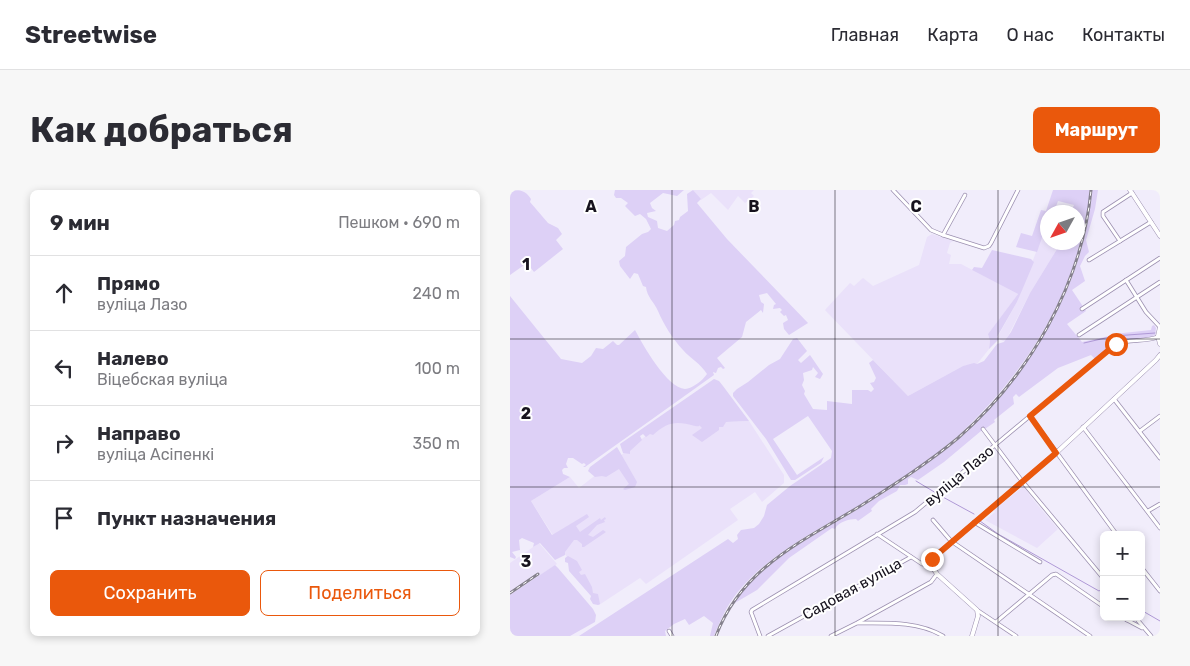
<!DOCTYPE html>
<html lang="ru">
<head>
<meta charset="utf-8">
<style>
	body { margin:0; font-family:Rubik,sans-serif; background:#f7f7f7; color:#2b2b33 }
	.controls { position:absolute; right:15px; bottom:15px; display:grid; overflow:hidden; border-radius:8px; box-shadow:0 2px 8px #0003 }
	.controls button { width:45px; height:45px; display:grid; place-items:center; padding:0; border:0; border-bottom:1px solid #e1e1e2; background:#fff; color:#2b2b33; font:25px sans-serif }
	.compass { position:absolute; left:530px; top:15px; width:45px; height:45px; border-radius:50%; background:#fff; box-shadow:0 2px 8px #0003; rotate:230deg }
	.stop { position:absolute; width:15px; height:15px; margin:-11px; border:4px solid #ea580c; border-radius:50%; background:#fff }
	.stop.end { background:#ea580c; border-color:#fff; box-shadow:0 1px 5px #0008 }
	.list { margin:0; padding:0; list-style:none }
	h2 { display:flex; justify-content:space-between; align-items:center; height:65px; margin:0; padding:0 20px; font-size:21px }
	h2 small { font-size:16px; font-weight:400; color:#7c7c81 }
	.list li { display:grid; grid-template-columns:32px 1fr auto; gap:15px; align-items:center; box-sizing:border-box; height:75px; padding:0 20px; border-top:1px solid #e1e1e2 }
	.list b { display:block; font-size:19px; white-space:nowrap }
	.list p { margin:0; font-size:16px; white-space:nowrap; color:#7c7c81 }
	.list em { font-size:16px; font-style:normal; color:#7c7c81 }
	.actions { display:flex; gap:10px; padding:15px 20px }
	.actions a { flex:1; padding:11px 0; border:1px solid #ea580c; border-radius:8px; text-align:center; font-size:18px; color:#ea580c }
	.actions .main { background:#ea580c; color:#fff }
	.icon { flex:none; width:28px; height:28px; fill:none; stroke:currentColor; stroke-width:2; stroke-linecap:round; stroke-linejoin:round }
	.map { position:relative; flex:none; width:650px; height:446px; overflow:hidden; border-radius:8px }
	header { display:flex; align-items:center; gap:30px; box-sizing:border-box; height:70px; padding:0 25px; background:#fff; border-bottom:1px solid #e1e1e2 }
	header strong { font-size:24px }
	nav { display:flex; gap:28px; margin-inline-start:auto; font-size:18px }
	.intro { display:flex; align-items:center; justify-content:space-between; box-sizing:border-box; height:120px; padding:0 30px }
	h1 { margin:0; font-size:35px }
	.button { padding:12px 22px; border-radius:8px; background:#ea580c; color:#fff; font-size:18px; font-weight:700 }
	main { display:flex; gap:30px; padding:0 30px }
	aside { flex:1; background:#fff; border-radius:8px; box-shadow:0 2px 8px #0003 }
	.map>svg:first-child { display:block }
	.built { fill:#eae1fa }
	.green { fill:#ddd0f6 }
	.lines { fill:none; stroke-linecap:round; stroke-linejoin:round }
	.stream { stroke:#af99d6; stroke-width:1 }
	.minor-casing { stroke:#9c90b0; stroke-width:4.5 }
	.tertiary-casing { stroke:#9c90b0; stroke-width:5 }
	.minor { stroke:#fff; stroke-width:3 }
	.tertiary { stroke:#fff; stroke-width:4 }
	.rail-casing { stroke:#85818d; stroke-width:3 }
	.rail { stroke:#fff; stroke-width:1; stroke-dasharray:4; stroke-linecap:butt }
	.route { stroke:#ea580c; stroke-width:6 }
	.grid { fill:none; stroke:#17131e; stroke-width:1; stroke-opacity:0.55 }
	.labels { text-anchor:middle; dominant-baseline:central; stroke-width:4; stroke-linejoin:round; paint-order:stroke }
	.street-label { font-size:15px; fill:#17131e; stroke:#fff }
	.grid-label { font-size:16px; text-anchor:middle; font-weight:bold; fill:#17131e; stroke:#fff; stroke-width:4; stroke-linejoin:round; paint-order:stroke }
</style>
</head>
<body>
<header>
<strong>Streetwise</strong>
<nav><a>Главная</a><a>Карта</a><a>О нас</a><a>Контакты</a></nav>
</header>
<div class="intro"><h1>Как добраться</h1><a class="button">Маршрут</a></div>
<main>
<aside>
<h2>9 мин<small>Пешком · 690 m</small></h2>
<ul class="list">
<li><svg class="icon" aria-label="ahead" viewBox="0 0 24 24"><path d="M12 20V5M6 11l6-6 6 6"/></svg><div><b>Прямо</b><p>вуліца Лазо</p></div><em>240 m</em></li>
<li><svg class="icon" aria-label="left" viewBox="0 0 24 24"><path d="M17 20v-9H6M10 6l-5 5 5 5"/></svg><div><b>Налево</b><p>Віцебская вуліца</p></div><em>100 m</em></li>
<li><svg class="icon" aria-label="right" viewBox="0 0 24 24"><path d="M7 20v-9h11M14 6l5 5-5 5"/></svg><div><b>Направо</b><p>вуліца Асіпенкі</p></div><em>350 m</em></li>
<li><svg class="icon" aria-label="arrive" viewBox="0 0 24 24"><path d="M6 21V4h12l-3 4 3 4H6"/></svg><div><b>Пункт назначения</b></div></li>
</ul>
<div class="actions"><a class="main">Сохранить</a><a>Поделиться</a></div>
</aside>
<div class="map">
<svg width="650" height="446" viewBox="0 0 650 446">
	<rect width="100%" height="100%" fill="#f1edfb"/>
	<g class="built">
		<path d="M 183,0 L 244,0 L 241,3 L 244,6 L 235,13 L 228,6 L 218,20 L 201,3 L 191,10 Z"/>
		<path d="M 536,36 L 537,37 L 538,52 L 552,53 L 550,60 L 547,59 L 520,103 L 495,152 L 487,148 L 507,112 Z"/>
		<path d="M 422,44 L 443,51 L 440,53 L 437,63 L 441,65 L 439,74 L 451,74 L 508,104 L 478,144 L 480,151 L 479,159 L 467,174 L 453,176 L 398,206 L 315,120 L 340,93 L 344,96 L 353,88 L 363,96 L 409,75 L 417,47 Z"/>
		<path d="M 160,227 L 222,232 L 239,231 L 274,285 L 274,293 L 252,312 L 245,302 L 220,319 L 228,330 L 136,394 L 130,388 L 89,415 L 87,414 L 21,311 L 60,287 L 69,298 Z"/>
		<path d="M 514,296 L 521,307 L 548,339 L 527,358 L 475,330 L 485,322 L 484,320 Z"/>
		<path d="M 29,353 L 47,374 L 0,405 L 0,373 Z"/>
	</g>
	<g class="green">
		<path d="M 0,0 C 11,0 15,0 21,9 L 20,12 L 38,33 L 48,38 L 52,44 L 46,50 L 53,59 L 24,82 L 17,73 L 0,85 Z"/>
		<path d="M 105,0 L 174,0 L 167,6 L 153,3 L 140,13 L 142,18 L 146,21 L 137,23 L 138,27 L 147,31 L 148,38 L 157,41 L 164,35 L 165,31 L 169,30 L 170,27 L 178,21 L 177,4 L 183,0 L 191,9 L 187,13 L 217,49 L 298,133 L 279,145 L 274,139 L 273,133 L 278,130 L 276,125 L 274,126 L 270,122 L 272,120 L 270,118 L 263,119 L 264,115 L 266,114 L 257,103 L 249,105 L 251,112 L 254,114 L 253,123 L 251,120 L 236,132 L 232,147 L 207,168 L 215,178 L 213,179 L 211,177 L 208,178 L 206,183 L 203,182 L 204,185 L 75,277 L 73,277 L 76,275 L 74,273 L 72,274 L 63,268 L 58,268 L 56,274 L 58,278 L 54,278 L 52,280 L 53,284 L 60,287 L 21,311 L 42,345 L 77,324 L 79,327 L 66,336 L 70,342 L 90,328 L 91,330 L 95,327 L 96,329 L 94,330 L 95,332 L 87,335 L 78,345 L 83,347 L 93,340 L 96,342 L 74,357 L 72,357 L 72,354 L 67,350 L 64,350 L 55,362 L 55,365 L 45,370 L 30,353 L 23,357 L 24,353 L 12,348 L 9,350 L 10,360 L 2,362 L 6,367 L 5,369 L 0,367 L 0,106 L 51,169 L 72,173 L 81,166 L 86,158 L 93,159 L 103,151 L 107,155 L 109,155 L 125,140 C 133,155 157,198 175,199 C 182,199 193,190 197,184 C 191,174 180,168 173,160 C 162,148 154,135 148,121 C 144,112 137,107 136,97 L 133,96 L 128,84 L 124,83 L 120,89 L 110,76 L 109,71 L 115,66 L 116,57 L 132,44 L 138,42 L 141,39 L 136,29 L 130,24 L 125,26 L 115,16 L 118,13 L 111,8 L 106,8 L 104,5 Z"/>
		<path d="M 543,0 L 580,0 C 571,96 518,181 449,245 C 419,272 384,293 350,315 C 308,340 258,364 227,403 C 217,415 210,431 204,446 L 200,446 L 203,433 L 194,426 L 179,435 L 175,429 L 164,434 L 155,441 L 156,446 L 69,446 L 218,349 L 223,353 L 228,349 L 227,345 L 231,340 L 244,338 L 249,334 L 254,326 L 257,315 L 280,296 L 321,268 L 322,261 L 298,226 L 263,249 L 287,285 L 314,267 L 311,273 L 285,290 L 281,290 L 256,249 L 223,206 L 223,203 L 227,199 L 238,192 L 259,175 L 270,169 L 283,149 L 287,148 L 297,161 L 288,170 L 291,173 L 300,165 L 313,184 L 310,189 L 305,187 L 308,183 L 303,177 L 302,180 L 293,183 L 294,190 L 292,195 L 295,201 L 294,204 L 303,219 L 317,220 L 317,211 L 342,214 L 342,200 L 358,200 L 361,202 L 364,199 L 360,193 L 364,192 L 366,188 L 359,173 L 363,170 L 398,206 L 453,176 L 464,173 L 467,174 L 474,171 L 487,154 L 494,152 L 501,142 L 520,103 L 547,59 L 550,60 L 552,53 L 568,52 L 568,22 L 561,22 L 564,15 L 548,11 L 544,22 L 538,22 L 537,37 L 536,36 L 527,62 L 506,57 L 511,43 L 522,46 L 531,20 L 536,21 Z"/>
		<path d="M 582,0 L 588,0 L 585,19 L 576,50 L 579,62 L 575,66 L 570,76 L 575,91 L 562,100 L 576,121 L 557,134 L 572,152 L 613,143 L 641,140 L 642,136 L 644,135 L 646,138 L 645,145 L 637,148 L 609,151 L 585,169 L 581,165 L 548,178 L 509,207 L 506,204 L 503,207 L 504,214 L 484,230 L 485,232 L 472,241 L 471,241 L 434,272 L 408,290 L 401,287 L 398,289 L 398,294 L 395,295 L 390,295 L 387,301 L 369,311 L 361,319 L 362,321 L 348,331 L 346,329 C 339,329 328,332 325,339 L 322,338 L 279,368 L 247,400 L 223,414 C 252,370 304,345 348,319 C 383,297 419,275 450,247 C 520,184 574,96 582,0 Z"/>
		<path d="M 482,60 L 521,69 L 524,72 L 507,112 L 487,147 L 489,149 L 479,159 L 480,151 L 478,144 L 508,104 L 462,80 L 464,77 L 472,78 Z"/>
		<path d="M 204,189 L 209,191 L 213,196 L 239,231 L 216,232 L 213,237 L 209,237 L 209,240 L 192,252 L 182,245 L 192,238 C 187,233 193,237 185,236 C 167,231 158,231 143,245 L 140,244 L 136,247 L 133,244 L 130,246 L 132,250 L 120,261 L 120,264 L 113,263 L 110,254 Z"/>
		<path d="M 107,257 L 127,292 L 125,297 L 115,300 L 113,299 L 119,294 L 109,279 L 96,287 L 92,286 L 85,287 L 78,281 L 80,277 Z"/>
		<path d="M 58,366 L 67,371 L 72,380 L 69,382 L 71,385 L 75,384 L 82,397 L 83,403 L 88,404 L 90,414 L 88,415 L 83,414 L 80,409 L 81,406 L 59,381 L 58,373 L 55,372 L 55,368 Z"/>
		<path d="M 45,375 L 48,378 L 83,419 L 86,425 L 85,432 L 60,446 L 0,446 L 0,405 Z"/>
	</g>
	<g class="lines">
		<g class="stream">
			<path d="M 574,153 L 604,146 L 645,143"/>
			<path d="M 406,291 L 426,303"/>
			<path d="M 431,306 L 464,324"/>
			<path d="M 470,331 L 488,344 L 589,401 L 594,398"/>
			<path d="M 631,420 L 650,431"/>
		</g>
		<g class="minor-casing">
			<g id="minor">
				<path d="M 383,0 L 421,40 L 433,45 L 474,58 L 479,56 L 481,53 L 508,0"/>
				<path d="M 433,45 L 455,5"/>
				<path d="M 610,51 L 593,26 L 593,22 L 622,3"/>
				<path d="M 579,70 L 641,32"/>
				<path d="M 616,90 L 636,122 L 650,137"/>
				<path d="M 572,119 L 650,68"/>
				<path d="M 569,145 L 650,92"/>
				<path d="M 604,209 L 650,268"/>
				<path d="M 520,226 L 607,345"/>
				<path d="M 573,237 L 650,338"/>
				<path d="M 473,239 L 512,291 L 594,389"/>
				<path d="M 630,241 L 650,226"/>
				<path d="M 638,321 L 650,314"/>
				<path d="M 423,330 L 441,351 L 580,446"/>
				<path d="M 464,332 L 530,372"/>
				<path d="M 367,344 L 412,374 L 421,375"/>
				<path d="M 631,377 L 650,401"/>
				<path d="M 467,420 L 506,446"/>
				<path d="M 612,427 L 617,430 L 620,427"/>
				<path d="M 625,427 L 641,446"/>
				<path d="M 617,430 L 632,438"/>
				<path d="M 486,432 L 542,385 L 546,384 L 594,417"/>
				<path d="M 348,433 C 376,433 408,431 433,446"/>
				<path d="M 159,441 L 162,446"/>
				<path d="M 250,446 L 241,422 L 242,420 L 405,322 L 606,154 C 619,149 635,152 648,147"/>
				<path d="M 258,446 L 401,367"/>
				<path d="M 321,446 L 347,433 L 421,392 L 427,384"/>
			</g>
		</g>
		<g class="tertiary-casing">
			<g id="tertiary">
				<path d="M 620,0 L 650,46"/>
				<path d="M 650,137 L 648,146 L 650,154"/>
				<path d="M 462,446 L 468,426 L 467,420 L 427,384 L 421,375 L 422,369 L 546,263 L 646,170 L 650,165"/>
			</g>
		</g>
		<use href="#minor" class="minor"/>
		<use href="#tertiary" class="tertiary"/>
		<g class="rail-casing">
			<g id="rail">
				<path d="M 0,403 L 28,384"/>
				<path d="M 206,446 C 232,377 293,351 352,315 C 385,294 418,273 448,248 C 519,186 572,95 581,0"/>
			</g>
		</g>
		<use href="#rail" class="rail"/>
	</g>
	<g class="lines">
		<path class="route" d="M 422,369 L 546,263 L 520,226 L 606,154"/>
	</g>
	<path class="grid" d="M 162,0 L 162,446M 325,0 L 325,446M 488,0 L 488,446M 0,149 L 650,149M 0,297 L 650,297"/>
	<g class="labels">
		<g class="street-label">
			<text transform="translate(449 286) rotate(-40)">вуліца Лазо</text>
			<text transform="translate(342 399) rotate(-29)">Садовая вуліца</text>
		</g>
	</g>
	<g class="grid-label">
		<text x="81" y="22">A</text>
		<text x="244" y="22">B</text>
		<text x="406" y="22">C</text>
		<text x="16" y="80">1</text>
		<text x="16" y="229">2</text>
		<text x="16" y="377">3</text>
	</g>
</svg>
<div class="controls">
<button>+</button>
<button>−</button>
</div>
<svg class="compass" viewBox="-18 -18 36 36"><path d="M0-13l5 13h-10z" fill="#e53935"/><path d="M0 13l5-13h-10z" fill="#7c7c81"/></svg>
<div class="stop" style="left:606px;top:154px"></div>
<div class="stop end" style="left:422px;top:369px"></div>
</div>
</main>
</body>
</html>
